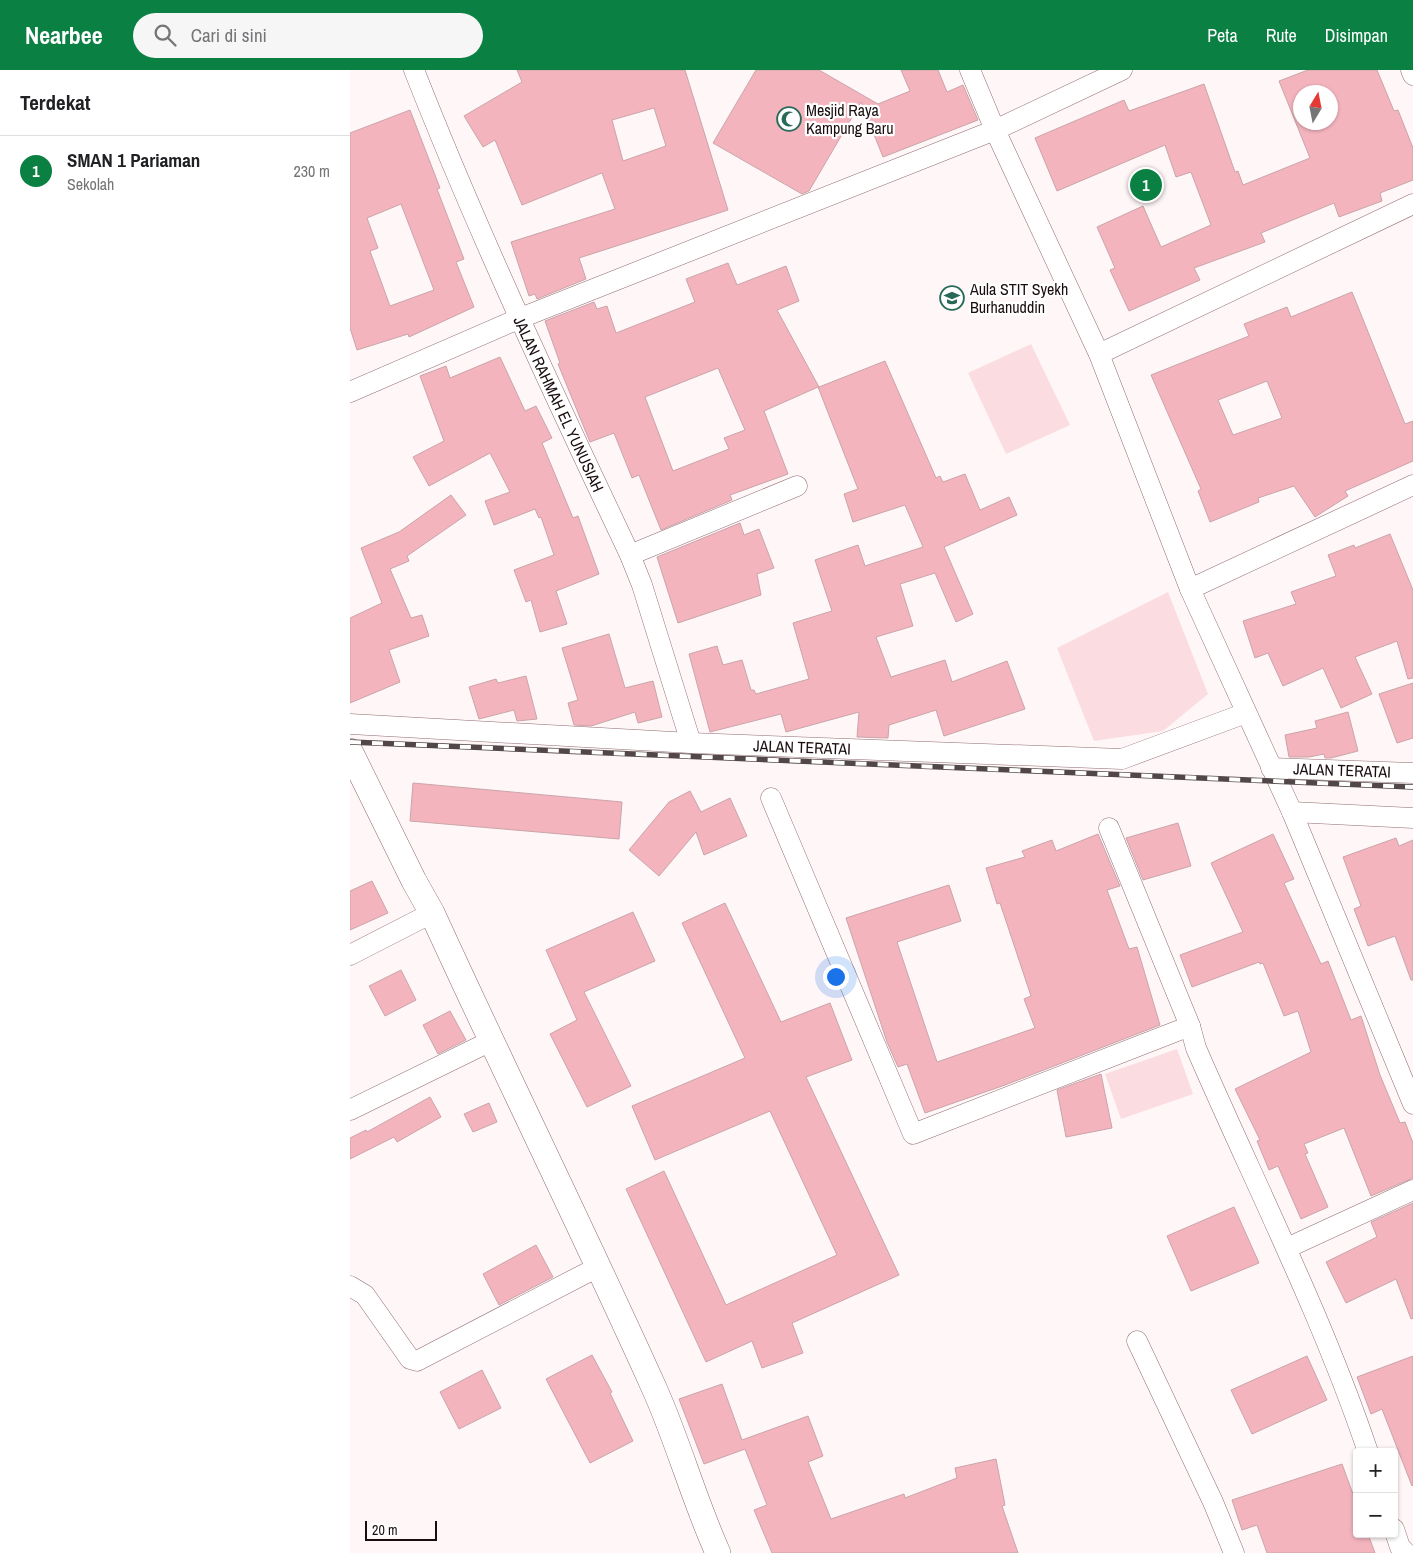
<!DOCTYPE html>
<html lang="id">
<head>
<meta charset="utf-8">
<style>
	body { margin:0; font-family:"Archivo Narrow",sans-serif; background:#f6f6f6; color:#202124 }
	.controls { position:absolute; right:15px; bottom:15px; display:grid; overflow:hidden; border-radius:5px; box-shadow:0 1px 4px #0004 }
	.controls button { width:45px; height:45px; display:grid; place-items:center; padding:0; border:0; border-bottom:1px solid #e0e0e0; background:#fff; color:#202124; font:25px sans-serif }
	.compass { position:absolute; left:943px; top:15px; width:45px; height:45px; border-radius:50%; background:#fff; box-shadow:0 1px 4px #0004; rotate:10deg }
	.scale { position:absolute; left:15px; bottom:12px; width:72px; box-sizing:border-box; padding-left:5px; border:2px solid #1a0d0f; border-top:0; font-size:14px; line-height:18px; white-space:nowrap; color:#1a0d0f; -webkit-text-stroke:4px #fff; paint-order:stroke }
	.you { position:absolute; left:485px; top:906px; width:18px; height:18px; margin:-12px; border:4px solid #fff; border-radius:50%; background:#1a73e8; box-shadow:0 0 0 8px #1a73e833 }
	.badge { display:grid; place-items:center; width:32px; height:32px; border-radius:50%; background:#0b8043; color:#fff; font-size:16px; font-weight:700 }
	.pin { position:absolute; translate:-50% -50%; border:2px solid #fff; box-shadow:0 1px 5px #0006 }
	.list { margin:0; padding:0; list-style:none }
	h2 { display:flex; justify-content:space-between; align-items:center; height:65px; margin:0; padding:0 20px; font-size:21px }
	h2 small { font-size:16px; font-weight:400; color:#757577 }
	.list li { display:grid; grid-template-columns:32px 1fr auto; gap:15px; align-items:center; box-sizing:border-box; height:70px; padding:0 20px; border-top:1px solid #e0e0e0 }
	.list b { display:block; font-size:19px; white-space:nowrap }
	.list p { margin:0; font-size:16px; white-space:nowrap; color:#757577 }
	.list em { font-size:16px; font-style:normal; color:#757577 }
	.icon { flex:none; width:28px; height:28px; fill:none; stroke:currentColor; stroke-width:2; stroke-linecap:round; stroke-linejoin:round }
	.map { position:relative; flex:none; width:1063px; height:1483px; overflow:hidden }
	header { display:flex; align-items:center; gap:30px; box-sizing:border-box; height:70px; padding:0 25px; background:#0b8043; color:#fff }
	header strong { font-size:24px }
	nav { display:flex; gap:28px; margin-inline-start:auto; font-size:18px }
	.search { width:350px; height:45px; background:#f6f6f6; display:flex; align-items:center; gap:12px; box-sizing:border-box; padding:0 18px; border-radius:28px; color:#757577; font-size:19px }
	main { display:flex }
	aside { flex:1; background:#fff }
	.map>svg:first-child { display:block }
	.green { fill:#fbdde1 }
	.building { fill:#f3b4be; stroke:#cba4a9; fill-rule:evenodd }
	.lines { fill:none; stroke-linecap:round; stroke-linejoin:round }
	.minor-casing { stroke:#916d72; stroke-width:21 }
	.tertiary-casing { stroke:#916d72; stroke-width:26 }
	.minor { stroke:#fff; stroke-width:20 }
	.tertiary { stroke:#fff; stroke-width:25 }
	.rail-casing { stroke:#524748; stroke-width:5.5 }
	.rail { stroke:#fff; stroke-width:4; stroke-dasharray:11; stroke-linecap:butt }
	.labels { text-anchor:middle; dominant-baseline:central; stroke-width:4.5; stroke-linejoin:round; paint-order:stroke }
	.poi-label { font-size:16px; fill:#1a0d0f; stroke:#fff; text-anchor:start }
	.street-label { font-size:16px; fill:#1a0d0f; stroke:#fff }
</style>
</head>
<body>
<header>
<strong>Nearbee</strong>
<div class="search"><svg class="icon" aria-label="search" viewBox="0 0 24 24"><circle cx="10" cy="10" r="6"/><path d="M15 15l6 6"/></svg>Cari di sini</div>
<nav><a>Peta</a><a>Rute</a><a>Disimpan</a></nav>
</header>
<main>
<aside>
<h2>Terdekat<small></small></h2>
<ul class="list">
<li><span class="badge">1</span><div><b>SMAN 1 Pariaman</b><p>Sekolah</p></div><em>230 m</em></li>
</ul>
</aside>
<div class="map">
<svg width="1063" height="1483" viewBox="0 0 1063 1483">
	<rect width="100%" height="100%" fill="#fef6f7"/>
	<g class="green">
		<path d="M 681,274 L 720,355 L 656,384 L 618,303 Z"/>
		<path d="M 818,522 L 858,624 L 813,661 L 744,671 L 707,578 Z"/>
		<path d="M 827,979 L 843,1024 L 771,1049 L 755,1004 Z"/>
	</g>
	<g class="building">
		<path d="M 167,0 L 335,0 L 378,140 L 229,188 L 236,209 L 187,229 L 185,224 L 179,226 L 161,172 L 265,139 L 252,103 L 172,135 L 145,70 L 133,77 L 114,46 L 172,12 ZM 304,38 L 316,76 L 273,91 L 262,50 Z"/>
		<path d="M 406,0 L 469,0 L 528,34 L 560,21 L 551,0 L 588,0 L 597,22 L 613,15 L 628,50 L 533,87 L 511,32 L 459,121 L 452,124 L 363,73 Z"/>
		<path d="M 958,0 L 1027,0 L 1044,41 L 1048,40 L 1063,78 L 1063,110 L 1030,123 L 1032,131 L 989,147 L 984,133 L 911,163 L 915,172 L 844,198 L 850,210 L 779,241 L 760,200 L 765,198 L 747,157 L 793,136 L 811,177 L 861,155 L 841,102 L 826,107 L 815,75 L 707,121 L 685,68 L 774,30 L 779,41 L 854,14 L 885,102 L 888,101 L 893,115 L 960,88 L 929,11 ZM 950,22 L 980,22 L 980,52 L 950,52 Z"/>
		<path d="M 60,40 L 90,118 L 87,119 L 114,189 L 106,192 L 124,237 L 59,267 L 58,264 L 7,280 L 0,258 L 0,63 ZM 51,134 L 84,220 L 40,236 L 20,181 L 28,178 L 17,148 Z"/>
		<path d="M 378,193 L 387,215 L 436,196 L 449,231 L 427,240 L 469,317 L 535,291 L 586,408 L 590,406 L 593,412 L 615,404 L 630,440 L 659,427 L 667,445 L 594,477 L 623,544 L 606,552 L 585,503 L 550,514 L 563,556 L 526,567 L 541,607 L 595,590 L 602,612 L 657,591 L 675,639 L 594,666 L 586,640 L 539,655 L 538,668 L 507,667 L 509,642 L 436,662 L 431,644 L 360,662 L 339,584 L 367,576 L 373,595 L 392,590 L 401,620 L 404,620 L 406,624 L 459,609 L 443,553 L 482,541 L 465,490 L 508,475 L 515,496 L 573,477 L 555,435 L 503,452 L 494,424 L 508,419 L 468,317 L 414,341 L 438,404 L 380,425 L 382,430 L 311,460 L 289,405 L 282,408 L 264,363 L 240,372 L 208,294 L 210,293 L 195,251 L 244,232 L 247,239 L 257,236 L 266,263 L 345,232 L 336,209 ZM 368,298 L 395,360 L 374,368 L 379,379 L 323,401 L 295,327 Z"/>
		<path d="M 1002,222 L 1055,354 L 1063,351 L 1063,391 L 995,421 L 998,426 L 965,447 L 944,416 L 908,428 L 909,432 L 860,452 L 848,421 L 851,419 L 801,305 L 899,266 L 894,254 L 937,237 L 941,247 ZM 917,311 L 932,348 L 883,365 L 868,330 Z"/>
		<path d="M 150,287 L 175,341 L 186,336 L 202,368 L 192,373 L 223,448 L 228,446 L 249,504 L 206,521 L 217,554 L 190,562 L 181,530 L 176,532 L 164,500 L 204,485 L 191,447 L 189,448 L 185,439 L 144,455 L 135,431 L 160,422 L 140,383 L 79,416 L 63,387 L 94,371 L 70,306 L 96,296 L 100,308 Z"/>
		<path d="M 101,425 L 116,445 L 57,486 L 59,491 L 40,499 L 61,548 L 72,545 L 79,566 L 39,580 L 50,612 L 0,633 L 0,548 L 32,533 L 11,478 L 49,462 Z"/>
		<path d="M 390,453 L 394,465 L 409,459 L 424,498 L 407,504 L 411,525 L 328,553 L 307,487 Z"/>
		<path d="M 1040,464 L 1063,520 L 1063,608 L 1058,609 L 1047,571 L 1005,587 L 1022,624 L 991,638 L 973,598 L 933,616 L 918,583 L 905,588 L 893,551 L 946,534 L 941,522 L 986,506 L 978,485 L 1004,475 L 1005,478 Z"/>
		<path d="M 259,564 L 275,618 L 303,611 L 312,647 L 288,653 L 285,642 L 241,656 L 224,655 L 218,633 L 228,630 L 212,578 Z"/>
		<path d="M 176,606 L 187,649 L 167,651 L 164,640 L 129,649 L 119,617 L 146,609 L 148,613 Z"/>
		<path d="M 1063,613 L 1063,668 L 1047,673 L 1029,624 Z"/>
		<path d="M 998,642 L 1008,681 L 981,688 L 975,688 L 974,684 L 959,687 L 939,687 L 935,665 L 967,658 L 965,651 Z"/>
		<path d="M 63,713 L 272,732 L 269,769 L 60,751 Z"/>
		<path d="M 340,721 L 351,742 L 380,728 L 397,766 L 354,785 L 346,762 L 309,806 L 279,780 L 319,732 Z"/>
		<path d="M 828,753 L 841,796 L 793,810 L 776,768 Z"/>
		<path d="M 748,764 L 770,816 L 757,820 L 779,879 L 787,877 L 810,955 L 655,1015 L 575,1043 L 557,994 L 548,997 L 537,972 L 496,848 L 599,815 L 611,851 L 547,872 L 587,992 L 685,958 L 674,929 L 681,926 L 650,833 L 647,834 L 636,798 L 675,787 L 672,781 L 702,770 L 706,781 Z"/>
		<path d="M 923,764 L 944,809 L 934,813 L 971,894 L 978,891 L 1001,950 L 1011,946 L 1030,1005 L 1050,1053 L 1055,1052 L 1063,1073 L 1063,1108 L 1021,1126 L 994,1058 L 954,1074 L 958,1083 L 955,1084 L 978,1137 L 951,1149 L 928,1096 L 919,1100 L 907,1071 L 910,1070 L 885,1019 L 961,982 L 948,941 L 934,946 L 913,893 L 910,894 L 909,892 L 842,917 L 830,885 L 893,862 L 861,793 Z"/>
		<path d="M 1046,768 L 1049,776 L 1063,770 L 1063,910 L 1061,910 L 1045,866 L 1018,876 L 1004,839 L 1011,836 L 993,787 Z"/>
		<path d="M 22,811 L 38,843 L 0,860 L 0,821 Z"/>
		<path d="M 375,833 L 431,952 L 480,933 L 502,990 L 456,1007 L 549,1205 L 442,1253 L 453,1283 L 412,1298 L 402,1271 L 356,1292 L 276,1119 L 314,1101 L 376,1235 L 487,1185 L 420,1041 L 305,1090 L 282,1036 L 395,988 L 332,853 Z"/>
		<path d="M 283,842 L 305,891 L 234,922 L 281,1016 L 237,1037 L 200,964 L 227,950 L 196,880 Z"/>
		<path d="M 51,900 L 66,930 L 35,946 L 19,916 Z"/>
		<path d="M 100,941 L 116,970 L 88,984 L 73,955 Z"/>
		<path d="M 751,1004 L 762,1058 L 716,1067 L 707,1020 Z"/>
		<path d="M 80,1027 L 91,1047 L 47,1072 L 44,1067 L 0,1089 L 0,1068 L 16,1060 L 17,1062 Z"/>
		<path d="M 139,1033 L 147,1052 L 123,1062 L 114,1044 Z"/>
		<path d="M 1063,1133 L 1063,1248 L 1061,1249 L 1046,1209 L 996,1233 L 976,1192 L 1027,1167 L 1021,1152 Z"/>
		<path d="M 884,1137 L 909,1193 L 841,1221 L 817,1166 Z"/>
		<path d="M 186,1175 L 203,1207 L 149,1235 L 133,1204 Z"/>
		<path d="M 242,1285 L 262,1322 L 260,1323 L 283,1371 L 240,1393 L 196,1309 Z"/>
		<path d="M 957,1286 L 977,1330 L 902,1364 L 881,1320 Z"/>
		<path d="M 1063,1286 L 1063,1415 L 1062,1416 L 1032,1339 L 1021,1344 L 1007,1307 Z"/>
		<path d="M 132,1300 L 151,1338 L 109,1359 L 90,1322 Z"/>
		<path d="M 372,1314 L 392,1370 L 458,1346 L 473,1386 L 458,1392 L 481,1449 L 554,1424 L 555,1428 L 607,1408 L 605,1398 L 646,1389 L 655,1435 L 652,1436 L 668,1483 L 422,1483 L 404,1440 L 417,1435 L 395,1379 L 354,1394 L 329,1329 Z"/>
		<path d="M 992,1394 L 1007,1435 L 1007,1464 L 1018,1464 L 1025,1483 L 917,1483 L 907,1455 L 892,1460 L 882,1430 Z"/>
	</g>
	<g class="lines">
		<g class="minor-casing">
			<g id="minor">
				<path d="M 64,0 C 129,165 204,325 280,485 L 292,515 L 341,673"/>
				<path d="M 620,0 L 645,60 L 749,284 L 840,519 L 942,742 L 1063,1034"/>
				<path d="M 1061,0 L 1063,5"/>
				<path d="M 749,284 L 1063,134"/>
				<path d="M 0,322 L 168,249 L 645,60 L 772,0"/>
				<path d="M 280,485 L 447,416"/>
				<path d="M 840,519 L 1063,415"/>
				<path d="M 0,654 L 341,673 L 772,689 L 896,643"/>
				<path d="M 921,698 L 1063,703"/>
				<path d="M 421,728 L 563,1064 L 840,956"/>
				<path d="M 942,742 L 1063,748"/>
				<path d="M 759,758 L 840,956 L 846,978 C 904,1112 971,1243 1018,1382"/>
				<path d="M 0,885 L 82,843"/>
				<path d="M 0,1040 L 141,971"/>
				<path d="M 937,1178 L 1063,1120"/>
				<path d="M 0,1216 L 15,1225 L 60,1289 L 67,1291 L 248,1197"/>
				<path d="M 787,1271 L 863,1432 L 884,1483"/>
				<path d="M 1044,1459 L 1050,1477 L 1056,1483"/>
			</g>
		</g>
		<g class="tertiary-casing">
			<path id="tertiary" d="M 0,681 L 64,811 L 82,843 C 155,1003 233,1160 305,1320 C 329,1374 344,1430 368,1483"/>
		</g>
		<use href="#minor" class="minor"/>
		<use href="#tertiary" class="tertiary"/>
		<g class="rail-casing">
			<path id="rail" d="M 0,672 L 1063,717"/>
		</g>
		<use href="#rail" class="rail"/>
	</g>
	<defs>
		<g id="mosque-ring" transform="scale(1.25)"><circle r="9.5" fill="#fff" stroke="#286958" stroke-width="1.5"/><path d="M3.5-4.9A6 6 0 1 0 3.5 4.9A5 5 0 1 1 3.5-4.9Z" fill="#286958"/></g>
		<g id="university-ring" transform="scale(1.25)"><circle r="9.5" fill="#fff" stroke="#286958" stroke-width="1.5"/><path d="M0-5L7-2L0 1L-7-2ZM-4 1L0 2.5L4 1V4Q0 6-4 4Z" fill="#286958"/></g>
	</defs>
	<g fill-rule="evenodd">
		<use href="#mosque-ring" x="439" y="49"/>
		<use href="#university-ring" x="602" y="228"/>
	</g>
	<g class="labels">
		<g class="poi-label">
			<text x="456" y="40">Mesjid Raya<tspan x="456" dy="18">Kampung Baru</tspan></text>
			<text x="620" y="219">Aula STIT Syekh<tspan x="620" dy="18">Burhanuddin</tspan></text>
		</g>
		<g class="street-label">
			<text transform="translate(209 334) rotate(65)">JALAN RAHMAH EL YUNUSIAH</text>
			<text transform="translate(452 677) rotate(2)">JALAN TERATAI</text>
			<text transform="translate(992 700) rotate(2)">JALAN TERATAI</text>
		</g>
	</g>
</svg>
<div class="controls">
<button>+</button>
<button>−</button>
</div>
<svg class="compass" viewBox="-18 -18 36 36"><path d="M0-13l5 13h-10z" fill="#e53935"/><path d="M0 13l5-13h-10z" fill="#757577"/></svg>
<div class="scale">20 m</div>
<div class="you"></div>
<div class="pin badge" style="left:796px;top:115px">1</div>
</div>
</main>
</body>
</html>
